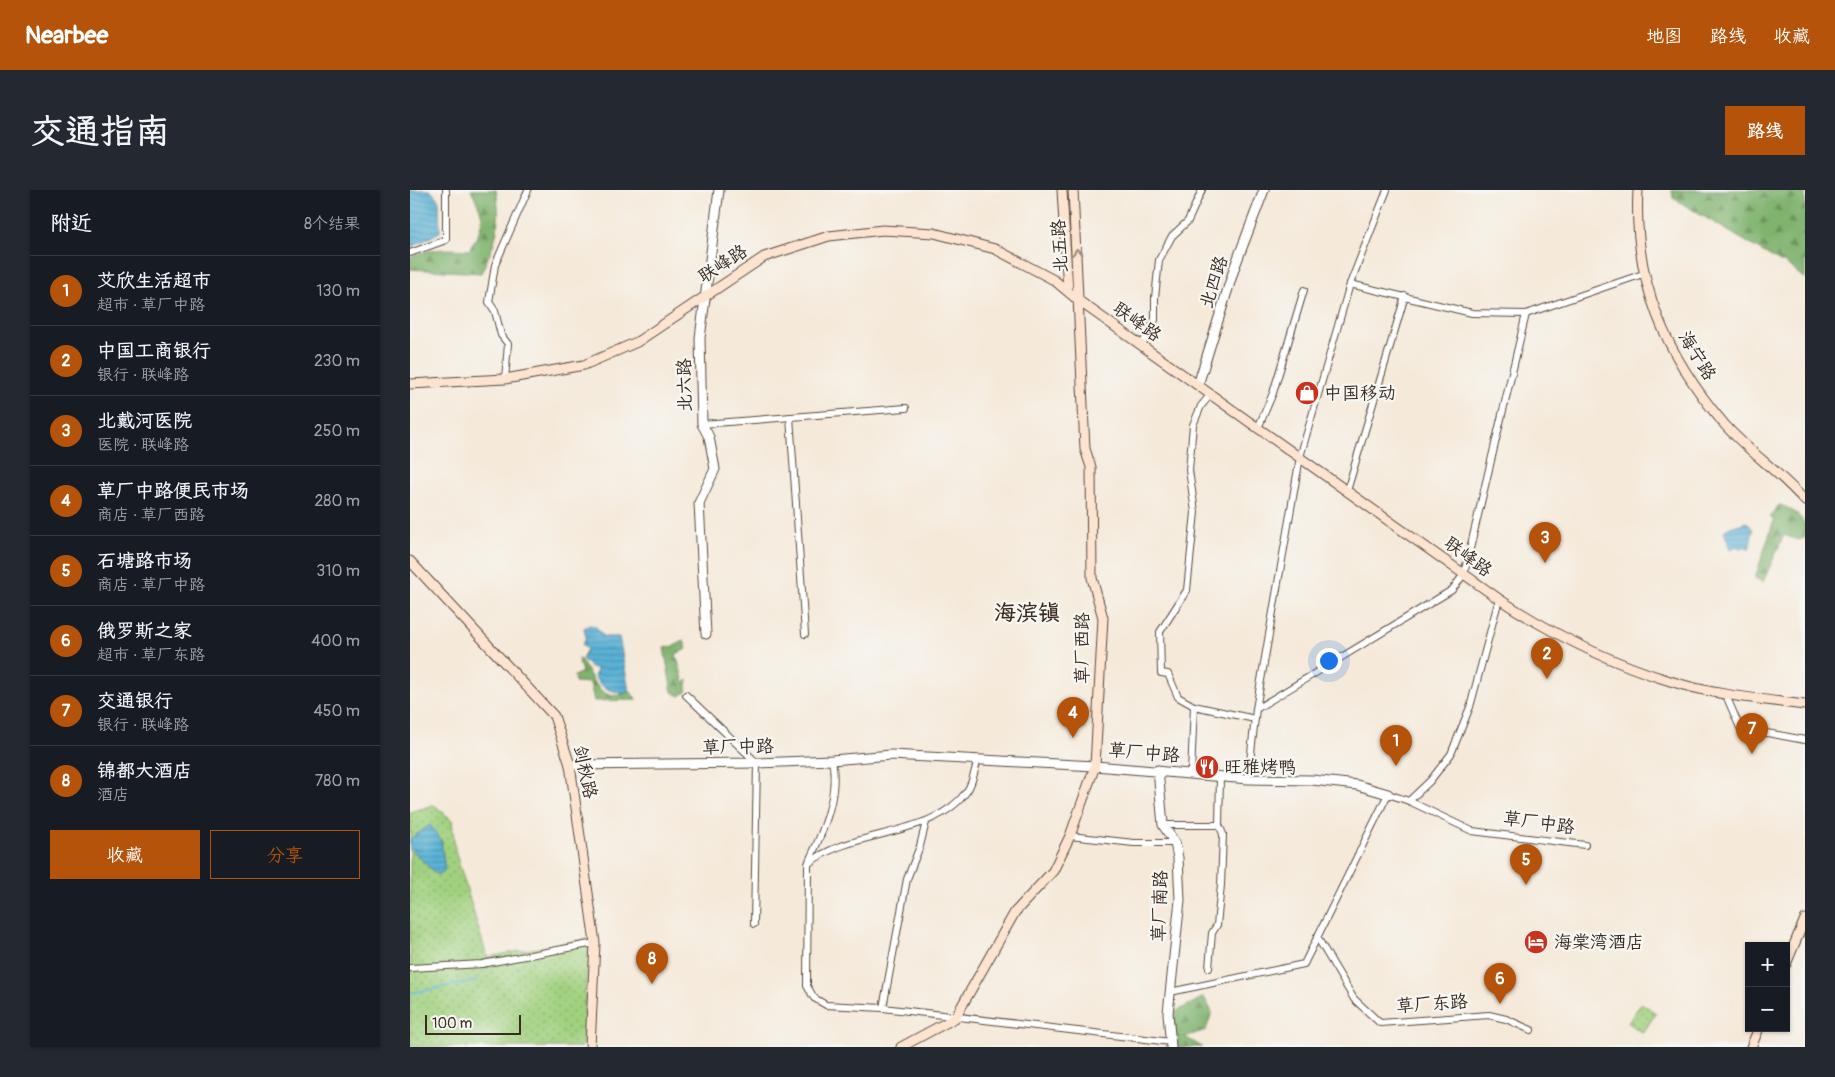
<!DOCTYPE html>
<html lang="zh">
<head>
<meta charset="utf-8">
<style>
	body { margin:0; font-family:Pangolin,"LXGW WenKai TC",sans-serif; background:#242831; color:#f1f3f6 }
	.controls { position:absolute; right:15px; bottom:15px; display:grid; overflow:hidden; border-radius:0px; box-shadow:0 1px 4px #0004 }
	.controls button { width:45px; height:45px; display:grid; place-items:center; padding:0; border:0; border-bottom:1px solid #363941; background:#171b24; color:#f1f3f6; font:25px sans-serif }
	.scale { position:absolute; left:15px; bottom:12px; width:96px; box-sizing:border-box; padding-left:5px; border:2px solid #3b2a1e; border-top:0; font-size:14px; line-height:18px; white-space:nowrap; color:#3b2a1e; -webkit-text-stroke:4px #f6f6f2; paint-order:stroke }
	.you { position:absolute; left:918px; top:470px; width:18px; height:18px; margin:-12px; border:4px solid #fff; border-radius:50%; background:#1a73e8; box-shadow:0 0 0 8px #1a73e833 }
	.badge { display:grid; place-items:center; width:32px; height:32px; border-radius:50%; background:#b45309; color:#fff; font-size:16px; font-weight:700 }
	.pin { position:absolute; translate:-50% -41px; filter:drop-shadow(0 1px 2px #0008) }
	.pin::after { content:''; position:absolute; top:26px; width:18px; height:15px; background:inherit; clip-path:polygon(0 0,100% 0,50% 100%) }
	.list { margin:0; padding:0; list-style:none }
	h2 { display:flex; justify-content:space-between; align-items:center; height:65px; margin:0; padding:0 20px; font-size:21px }
	h2 small { font-size:16px; font-weight:400; color:#9ea1a6 }
	.list li { display:grid; grid-template-columns:32px 1fr auto; gap:15px; align-items:center; box-sizing:border-box; height:70px; padding:0 20px; border-top:1px solid #363941 }
	.list b { display:block; font-size:19px; white-space:nowrap }
	.list p { margin:0; font-size:16px; white-space:nowrap; color:#9ea1a6 }
	.list em { font-size:16px; font-style:normal; color:#9ea1a6 }
	.actions { display:flex; gap:10px; padding:15px 20px }
	.actions a { flex:1; padding:11px 0; border:1px solid #b45309; border-radius:0px; text-align:center; font-size:18px; color:#b45309 }
	.actions .main { background:#b45309; color:#fff }
	.map { position:relative; flex:none; width:1395px; height:857px; overflow:hidden; border-radius:0px }
	header { display:flex; align-items:center; gap:30px; box-sizing:border-box; height:70px; padding:0 25px; background:#b45309; color:#fff }
	header strong { font-size:24px }
	nav { display:flex; gap:28px; margin-inline-start:auto; font-size:18px }
	.intro { display:flex; align-items:center; justify-content:space-between; box-sizing:border-box; height:120px; padding:0 30px }
	h1 { margin:0; font-size:35px }
	.button { padding:12px 22px; border-radius:0px; background:#b45309; color:#fff; font-size:18px; font-weight:700 }
	main { display:flex; gap:30px; padding:0 30px }
	aside { flex:1; background:#171b24; border-radius:0px; box-shadow:0 1px 4px #0004 }
	.map>svg:first-child { display:block }
	.forest { fill:url(#forest-firs); stroke:#5e6e46 }
	.park { fill:url(#park-dots); stroke:#6e7e4e }
	.water { fill:url(#water-rules); stroke:#4a6e7a }
	.lines { fill:none; stroke-linecap:round; stroke-linejoin:round }
	.stream { stroke:#5ab2d7; stroke-width:2 }
	.minor-casing { stroke:#57473a; stroke-width:8 }
	.tertiary-casing { stroke:#57473a; stroke-width:11 }
	.secondary-casing { stroke:#57473a; stroke-width:11 }
	.minor { stroke:#fff; stroke-width:6 }
	.tertiary { stroke:#fff; stroke-width:9 }
	.secondary { stroke:#fde4d1; stroke-width:9 }
	.oneway { stroke:#9c8778 }
	.labels { text-anchor:middle; dominant-baseline:central; stroke-width:4.5; stroke-linejoin:round; paint-order:stroke }
	.street-label { font-size:18px; fill:#3b2a1e; stroke:#f6f6f2 }
	.poi-label { font-size:18px; fill:#3b2a1e; stroke:#f6f6f2; text-anchor:start }
	.district-label { font-size:22px; font-weight:bold; fill:#3b2a1e; stroke:#f6f6f2 }
</style>
</head>
<body>
<header>
<strong>Nearbee</strong>
<nav><a>地图</a><a>路线</a><a>收藏</a></nav>
</header>
<div class="intro"><h1>交通指南</h1><a class="button">路线</a></div>
<main>
<aside>
<h2>附近<small>8个结果</small></h2>
<ul class="list">
<li><span class="badge">1</span><div><b>艾欣生活超市</b><p>超市 · 草厂中路</p></div><em>130 m</em></li>
<li><span class="badge">2</span><div><b>中国工商银行</b><p>银行 · 联峰路</p></div><em>230 m</em></li>
<li><span class="badge">3</span><div><b>北戴河医院</b><p>医院 · 联峰路</p></div><em>250 m</em></li>
<li><span class="badge">4</span><div><b>草厂中路便民市场</b><p>商店 · 草厂西路</p></div><em>280 m</em></li>
<li><span class="badge">5</span><div><b>石塘路市场</b><p>商店 · 草厂中路</p></div><em>310 m</em></li>
<li><span class="badge">6</span><div><b>俄罗斯之家</b><p>超市 · 草厂东路</p></div><em>400 m</em></li>
<li><span class="badge">7</span><div><b>交通银行</b><p>银行 · 联峰路</p></div><em>450 m</em></li>
<li><span class="badge">8</span><div><b>锦都大酒店</b><p>酒店</p></div><em>780 m</em></li>
</ul>
<div class="actions"><a class="main">收藏</a><a>分享</a></div>
</aside>
<div class="map">
<svg width="1395" height="857" viewBox="0 0 1395 857">
	<defs>
		<pattern id="forest-firs" width="22" height="20" patternUnits="userSpaceOnUse" patternTransform="scale(1.25)"><rect width="22" height="20" fill="#80b36e"/><path d="M5 1l3.5 6h-7zM16 11l3.5 6h-7z" fill="#6a925a"/></pattern>
		<pattern id="park-dots" width="8" height="8" patternUnits="userSpaceOnUse" patternTransform="scale(1.25)"><rect width="8" height="8" fill="#a1d17f"/><path d="M2 2h.1M6 6h.1" fill="none" stroke="#84aa67" stroke-width="1.8" stroke-linecap="round"/></pattern>
		<pattern id="water-rules" width="6" height="5" patternUnits="userSpaceOnUse" patternTransform="scale(1.25)"><rect width="6" height="5" fill="#5ab2d7"/><path d="M0 2.5h6" fill="none" stroke="#4c91ae"/></pattern>
	</defs>
	<rect width="100%" height="100%" fill="#f6f6f2"/>
	<filter id="ink" filterUnits="userSpaceOnUse"><feTurbulence type="fractalNoise" baseFrequency=".02" numOctaves="2"/><feDisplacementMap in="SourceGraphic" scale="10" xChannelSelector="R" yChannelSelector="G"/><feConvolveMatrix kernelMatrix="1 2 1 2 8 2 1 2 1" color-interpolation-filters="sRGB"/></filter>
	<filter id="wash" filterUnits="userSpaceOnUse"><feTurbulence type="fractalNoise" baseFrequency=".0096" numOctaves="4" result="noise"/><feDisplacementMap in="SourceGraphic" scale="20" xChannelSelector="R" yChannelSelector="G"/><feGaussianBlur stdDeviation="1.12" result="paint"/><feColorMatrix in="noise" values="0 0 0 0 0 0 0 0 0 0 0 0 0 0 0 0 0 1.4 0 .05"/><feComposite in="paint" operator="in"/></filter>
	<g filter="url(#wash)">
		<rect width="100%" height="100%" fill="#f5e9d9"/>
		<g class="forest">
			<path d="M 61,0 L 86,0 C 92,36 86,51 71,83 L 0,79 L 0,68 C 18,57 39,59 59,60 C 76,33 75,27 61,0 Z"/>
			<path d="M 1262,0 L 1395,0 L 1395,89 L 1374,72 L 1370,72 L 1263,8 Z"/>
			<path d="M 1369,315 C 1378,316 1392,326 1395,335 C 1395,339 1395,345 1395,348 L 1388,350 L 1374,345 L 1353,392 L 1345,388 L 1364,330 L 1360,327 Z"/>
			<path d="M 274,451 L 277,459 L 266,464 L 274,493 L 278,490 L 276,502 L 270,506 L 262,502 L 254,458 L 264,456 Z"/>
			<path d="M 168,469 L 170,469 C 184,490 191,516 220,501 L 227,510 L 184,511 L 180,493 L 165,492 L 164,486 L 172,482 Z"/>
			<path d="M 794,807 L 802,822 L 796,840 L 775,847 L 792,857 L 765,857 L 763,832 L 765,822 Z"/>
		</g>
		<g class="park">
			<path d="M 24,615 L 42,630 L 45,660 L 77,767 L 177,749 L 178,765 L 172,857 L 0,857 L 0,622 Z"/>
			<path d="M 1231,813 L 1246,823 L 1233,843 L 1218,833 Z"/>
		</g>
		<g class="water">
			<path d="M 0,0 L 20,0 L 29,10 L 30,42 L 0,58 Z"/>
			<path d="M 1337,332 L 1343,340 L 1339,360 L 1335,356 L 1330,359 L 1327,356 L 1320,360 L 1314,341 L 1320,337 Z"/>
			<path d="M 180,435 L 186,437 L 194,447 L 209,447 L 219,501 L 214,504 C 201,500 192,500 184,486 L 187,481 L 185,478 L 180,477 L 172,469 L 177,459 L 172,455 L 176,448 L 174,438 Z"/>
			<path d="M 20,635 L 31,650 L 35,680 L 27,685 L 0,658 L 0,649 Z"/>
		</g>
		<g class="lines">
			<path class="stream" d="M 0,803 L 66,791"/>
		</g>
	</g>
	<g filter="url(#ink)">
		<g class="lines">
			<g class="minor-casing">
				<g id="minor">
					<path d="M 0,63 L 36,50 L 36,0"/>
					<path d="M 940,94 L 1062,123 L 1116,124 L 1233,84"/>
					<path d="M 732,155 L 745,130 L 745,108 L 749,70 L 762,46 L 778,31 L 792,0"/>
					<path d="M 95,189 L 98,154 L 91,145 L 85,121 L 79,112 L 85,75 L 118,0"/>
					<path d="M 801,204 L 791,216 L 783,235 L 779,280 L 785,322 L 777,400 L 750,442 L 751,483 L 758,484 L 768,507 L 784,516 L 845,529"/>
					<path d="M 380,227 L 395,444"/>
					<path d="M 292,234 L 496,218"/>
					<path d="M 848,238 L 863,203 L 894,100"/>
					<path d="M 937,301 L 995,106"/>
					<path d="M 1315,503 L 1330,538 L 1395,550"/>
					<path d="M 276,505 L 347,573 L 344,734"/>
					<path d="M 846,519 L 1042,400 L 1054,384 L 1116,124"/>
					<path d="M 568,569 C 565,578 563,593 557,601 C 523,649 441,638 398,674 L 397,796 L 404,808 L 416,815 L 473,818 L 761,852"/>
					<path d="M 781,583 L 784,516"/>
					<path d="M 838,589 L 846,519 L 890,267 L 940,94 L 977,0"/>
					<path d="M 999,611 L 1020,591 L 1041,564 L 1060,517 L 1089,409"/>
					<path d="M 753,635 L 809,635"/>
					<path d="M 660,646 L 724,653 L 765,653"/>
					<path d="M 399,671 C 414,640 429,604 422,570"/>
					<path d="M 907,747 L 944,809 L 970,833 L 1079,825 L 1096,829 L 1121,840"/>
					<path d="M 0,778 L 72,774 L 185,753"/>
					<path d="M 799,778 L 802,743 L 807,735 L 811,695 L 813,644 L 809,635 L 810,586"/>
					<path d="M 760,802 L 894,774 L 978,604 L 999,611 L 1062,641 L 1175,655"/>
					<path d="M 473,818 L 497,689 L 510,656 L 516,632"/>
				</g>
			</g>
			<g class="tertiary-casing">
				<g id="tertiary">
					<path d="M 788,195 L 825,76 L 854,0"/>
					<path d="M 296,444 L 289,313 L 305,279 L 299,247 L 292,234 L 290,148 L 309,0"/>
					<path d="M 160,575 L 347,573 L 422,570 L 481,565 L 685,576 L 838,589 L 902,590 L 947,595 L 978,604"/>
					<path d="M 748,580 L 753,635 L 765,653 L 768,668 L 770,710 L 758,823 L 761,857"/>
				</g>
			</g>
			<g class="secondary-casing">
				<g id="secondary">
					<path d="M 652,0 L 658,101"/>
					<path d="M 1228,0 C 1223,92 1256,166 1315,235 C 1339,262 1371,283 1395,311"/>
					<path d="M 0,194 L 95,189 L 174,175 L 227,152 L 354,67 L 419,46 L 473,40 L 524,43 L 585,59 L 644,90 L 669,111 L 1089,409 C 1142,444 1199,472 1260,491 C 1303,505 1350,509 1395,515"/>
					<path d="M 0,371 L 144,526 L 160,575 L 185,753 L 180,857"/>
					<path d="M 1376,774 L 1395,729"/>
					<path d="M 491,857 L 545,828 L 605,722 L 643,681 L 660,646 L 685,576 L 693,428 L 682,388 L 681,277 L 675,259 L 663,0"/>
					<path d="M 1341,857 L 1349,838"/>
				</g>
			</g>
			<use href="#minor" class="minor"/>
			<use href="#tertiary" class="tertiary"/>
			<use href="#secondary" class="secondary"/>
		</g>
		<defs><path id="oneway-chevron" d="M-2-3.5L2.5 0L-2 3.5" fill="none" stroke-width="1.6" stroke-linecap="round" stroke-linejoin="round" transform="scale(1.25)"/></defs>
		<use class="oneway" href="#oneway-chevron" transform="translate(667 62) rotate(-94)"/>
	</g>
	<defs>
		<g id="shop-disc" transform="scale(1.25)"><circle r="9.5" fill="#c8321e" stroke="#f6f6f2"/><path d="M-5-2.5h2.3a2.7 3.5 0 0 1 5.4 0H5L5.5 6h-11ZM-1.5-2.5h3a1.5 2.3 0 0 0-3 0Z" fill="#fff"/></g>
		<g id="restaurant-disc" transform="scale(1.25)"><circle r="9.5" fill="#c8321e" stroke="#f6f6f2"/><path d="M-5-6h1v4h1v-4h1v4h1v-4h1v5L-1.5 .5V6h-2V.5L-5-1ZM5-6V6H3V1.5H1.5Q1.5-4 5-6Z" fill="#fff"/></g>
		<g id="hotel-disc" transform="scale(1.25)"><circle r="9.5" fill="#c8321e" stroke="#f6f6f2"/><path d="M-6-4.5h1.5V1H6V5H4.5V3h-9V5H-6ZM-4 0a1.8 1.8 0 1 1 3.6 0ZM.5 0V-2.5h3Q6-2.5 6 0Z" fill="#fff"/></g>
	</defs>
	<g fill-rule="evenodd">
		<use href="#shop-disc" x="897" y="203"/>
		<use href="#restaurant-disc" x="797" y="577"/>
		<use href="#hotel-disc" x="1126" y="752"/>
	</g>
	<g class="labels">
		<g class="street-label">
			<text transform="translate(650 56) rotate(-93)">北五路</text>
			<text transform="translate(313 74) rotate(-33)">联峰路</text>
			<text transform="translate(804 92) rotate(-72)">北四路</text>
			<text transform="translate(727 132) rotate(35)">联峰路</text>
			<text transform="translate(1287 166) rotate(58)">海宁路</text>
			<text transform="translate(275 195) rotate(-91)">北六路</text>
			<text transform="translate(1058 367) rotate(36)">联峰路</text>
			<text transform="translate(672 458) rotate(-90)">草厂西路</text>
			<text transform="translate(328 557) rotate(-1)">草厂中路</text>
			<text transform="translate(734 563) rotate(5)">草厂中路</text>
			<text transform="translate(175 582) rotate(78)">剑秋路</text>
			<text transform="translate(1129 633) rotate(8)">草厂中路</text>
			<text transform="translate(750 716) rotate(-88)">草厂南路</text>
			<text transform="translate(1022 814) rotate(-4)">草厂东路</text>
		</g>
		<g class="poi-label">
			<text x="914" y="203">中国移动</text>
			<text x="814" y="577">旺雅烤鸭</text>
			<text x="1144" y="752">海棠湾酒店</text>
		</g>
		<g class="district-label">
			<text x="617" y="423">海滨镇</text>
		</g>
	</g>
</svg>
<div class="controls">
<button>+</button>
<button>−</button>
</div>
<div class="scale">100 m</div>
<div class="you"></div>
<div class="pin badge" style="left:986px;top:576px">1</div>
<div class="pin badge" style="left:1137px;top:489px">2</div>
<div class="pin badge" style="left:1135px;top:373px">3</div>
<div class="pin badge" style="left:663px;top:548px">4</div>
<div class="pin badge" style="left:1116px;top:695px">5</div>
<div class="pin badge" style="left:1090px;top:814px">6</div>
<div class="pin badge" style="left:1342px;top:564px">7</div>
<div class="pin badge" style="left:242px;top:794px">8</div>
</div>
</main>
</body>
</html>
